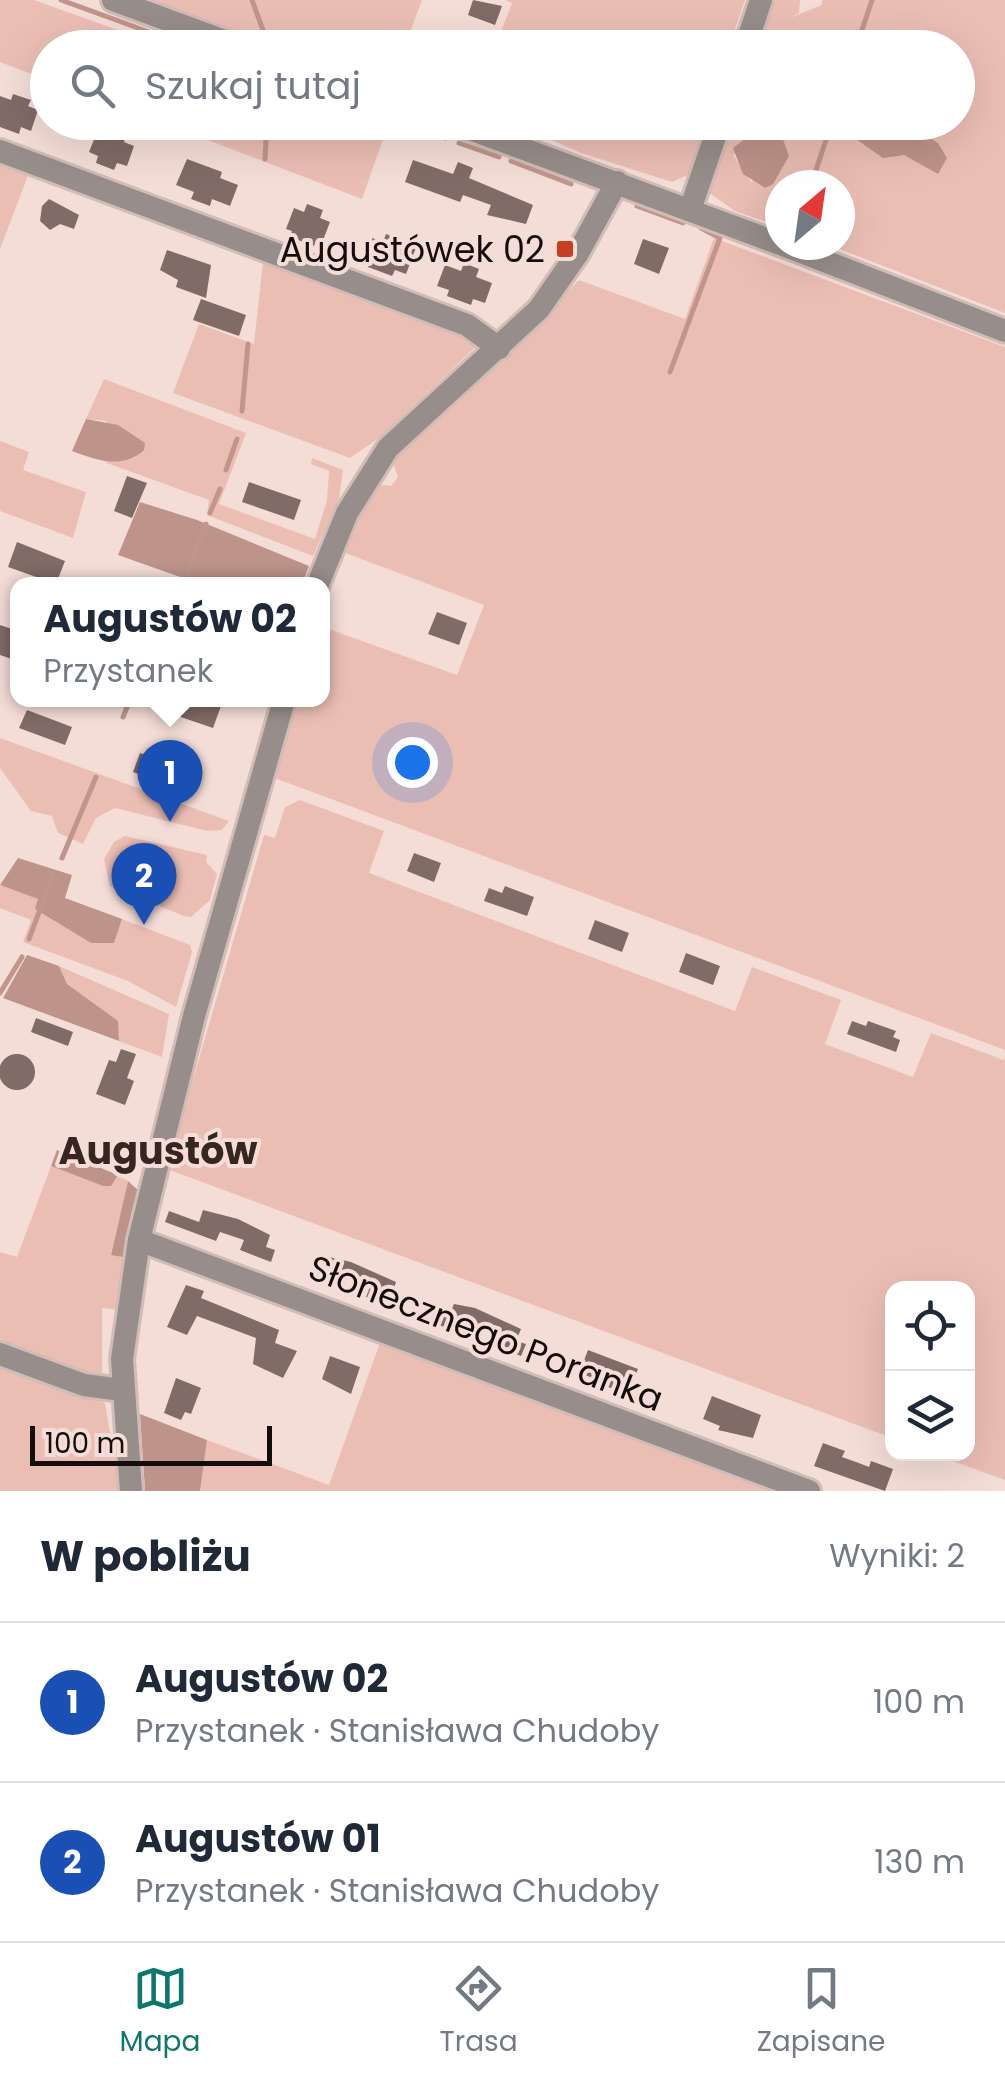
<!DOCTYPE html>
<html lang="pl">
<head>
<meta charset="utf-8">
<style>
	body { margin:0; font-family:Poppins,sans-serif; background:#f6f6f7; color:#1f2937 }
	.controls { position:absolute; right:30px; bottom:30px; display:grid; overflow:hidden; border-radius:20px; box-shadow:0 10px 40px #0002 }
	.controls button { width:90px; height:90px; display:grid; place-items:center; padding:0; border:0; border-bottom:2px solid #e0e1e3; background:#fff; color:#1f2937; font:50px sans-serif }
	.compass { position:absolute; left:765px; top:170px; width:90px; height:90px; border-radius:50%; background:#fff; box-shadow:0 10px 40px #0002; rotate:29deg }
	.scale { position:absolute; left:30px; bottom:25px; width:242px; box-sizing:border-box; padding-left:10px; border:5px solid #150d0c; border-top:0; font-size:28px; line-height:35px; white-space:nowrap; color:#150d0c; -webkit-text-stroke:8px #f5ddd7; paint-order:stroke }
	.you { position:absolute; left:412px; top:762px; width:35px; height:35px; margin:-25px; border:8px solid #fff; border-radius:50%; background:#1a73e8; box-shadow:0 0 0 15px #1a73e833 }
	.badge { display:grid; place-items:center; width:65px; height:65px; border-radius:50%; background:#0f766e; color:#fff; font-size:32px; font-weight:700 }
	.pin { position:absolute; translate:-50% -82px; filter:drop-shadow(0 2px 5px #0008) }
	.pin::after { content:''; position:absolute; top:52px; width:35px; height:30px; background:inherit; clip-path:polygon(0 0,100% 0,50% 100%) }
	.popup { position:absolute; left:10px; top:577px; width:320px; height:130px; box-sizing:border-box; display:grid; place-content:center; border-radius:20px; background:#fff; filter:drop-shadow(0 2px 8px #0005); font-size:32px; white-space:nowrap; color:#747a83 }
	.popup b { font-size:38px; color:#1f2937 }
	.popup::after { content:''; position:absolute; left:50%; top:100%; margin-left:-20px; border:20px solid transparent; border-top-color:#fff }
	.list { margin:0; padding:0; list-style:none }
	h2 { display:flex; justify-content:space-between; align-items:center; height:130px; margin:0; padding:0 40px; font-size:42px }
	h2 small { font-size:32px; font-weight:400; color:#747a83 }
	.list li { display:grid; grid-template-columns:65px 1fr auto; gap:30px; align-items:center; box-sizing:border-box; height:160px; padding:0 40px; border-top:2px solid #e0e1e3 }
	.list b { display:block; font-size:38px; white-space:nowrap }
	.list p { margin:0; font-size:32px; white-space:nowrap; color:#747a83 }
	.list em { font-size:32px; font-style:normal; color:#747a83 }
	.icon { flex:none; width:55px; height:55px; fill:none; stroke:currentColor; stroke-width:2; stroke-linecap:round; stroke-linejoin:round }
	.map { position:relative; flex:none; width:1005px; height:1491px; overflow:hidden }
	.search { position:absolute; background:#fff; box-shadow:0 10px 40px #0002; left:30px; right:30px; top:30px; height:110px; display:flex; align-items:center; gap:25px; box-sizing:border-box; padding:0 35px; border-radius:55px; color:#747a83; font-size:38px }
	.sheet { height:450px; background:#fff }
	nav { display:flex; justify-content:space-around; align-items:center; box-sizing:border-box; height:140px; border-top:2px solid #e0e1e3; background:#fff; font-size:28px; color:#747a83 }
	nav a { display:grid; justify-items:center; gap:5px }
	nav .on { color:#0f766e }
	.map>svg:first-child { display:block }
	.green { fill:#ebbeb4; fill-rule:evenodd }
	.forest { fill:#be9389 }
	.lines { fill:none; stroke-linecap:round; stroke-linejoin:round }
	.stream { stroke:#c0958b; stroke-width:5 }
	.building { fill:#806b66 }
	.minor-casing { stroke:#d1bcb7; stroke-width:28 }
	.minor { stroke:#978d8a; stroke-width:22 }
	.poi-dot { fill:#c83e21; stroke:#f5ddd7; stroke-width:4 }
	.labels { text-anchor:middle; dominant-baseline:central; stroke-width:8; stroke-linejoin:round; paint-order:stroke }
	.poi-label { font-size:35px; fill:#150d0c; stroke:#f5ddd7; text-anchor:end }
	.street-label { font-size:35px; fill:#150d0c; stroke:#f5ddd7 }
	.neighbourhood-label { font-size:38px; font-weight:bold; fill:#362521; stroke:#f5ddd7 }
</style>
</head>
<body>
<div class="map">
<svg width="1005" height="1491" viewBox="0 0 1005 1491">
	<rect width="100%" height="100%" fill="#f5ddd7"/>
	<g class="green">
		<path d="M 0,0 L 34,0 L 151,42 L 149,47 L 48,48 L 47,80 L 0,62 Z"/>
		<path d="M 142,0 L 422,0 L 404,48 L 273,47 Z"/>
		<path d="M 505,0 L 745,0 L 729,47 L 495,47 L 512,3 Z"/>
		<path d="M 773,0 L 800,0 L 799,13 L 787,19 L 822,5 L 822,0 L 1005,0 L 1005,313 L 829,245 L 840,245 L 840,185 L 780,185 L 780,227 L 735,211 L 708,192 L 732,123 L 774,128 L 779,122 L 958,122 L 958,48 L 757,47 ZM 770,135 L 783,139 L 789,156 L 751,182 L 733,155 Z"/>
		<path d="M 191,122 L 373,122 L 387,128 L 362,199 L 187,132 Z"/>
		<path d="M 514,123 L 705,123 L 688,175 L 672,182 L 581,153 Z"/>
		<path d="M 0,163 L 29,173 L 0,249 Z"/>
		<path d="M 714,238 L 1005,347 L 1005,1050 L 272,777 L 296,700 L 322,700 L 323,627 L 457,675 L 484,605 L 340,551 L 377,484 L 391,486 L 398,477 L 392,460 C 450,395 519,343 579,280 L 685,319 Z"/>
		<path d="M 263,261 L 470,335 L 480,343 L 379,438 L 350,458 L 173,393 L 199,324 L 254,344 Z"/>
		<path d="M 104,379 L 246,433 L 219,504 L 315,539 L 327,500 L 329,471 L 311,464 L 312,458 L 343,470 L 339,499 L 313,556 L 207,515 L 209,500 L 104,462 L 135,458 L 106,421 L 86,419 Z"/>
		<path d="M 0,441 L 29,452 L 23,470 L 86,492 L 73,538 L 0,511 Z"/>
		<path d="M 0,738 L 229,821 L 222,830 L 207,831 L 115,808 L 96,818 L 83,844 L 58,833 L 52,816 L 31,811 L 0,768 Z"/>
		<path d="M 300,800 L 384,831 L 369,873 L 735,1011 L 752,967 L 841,1000 L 825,1044 L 913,1077 L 931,1033 L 1004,1060 L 1005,1055 L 1005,1480 L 933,1454 L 968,1454 L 968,1288 L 892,1288 L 892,1438 L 167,1169 L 264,835 L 275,838 L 285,807 Z"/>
		<path d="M 125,836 L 207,855 L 206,862 L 217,874 L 210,900 L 191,917 L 184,916 L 110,886 L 104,859 L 114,842 Z"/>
		<path d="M 0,885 L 39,899 L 36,909 L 91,943 L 114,943 L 122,919 L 190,945 L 192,952 L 176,1007 L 128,981 L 23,942 L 31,920 L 0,908 Z"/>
		<path d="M 59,966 L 169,1014 L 162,1057 L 119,1041 L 117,1021 L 67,984 Z"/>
		<path d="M 51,1166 L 103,1186 L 111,1185 L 118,1175 L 128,1181 L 111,1254 L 129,1258 L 120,1310 L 102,1308 L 102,1379 L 0,1341 L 0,1252 L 17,1257 Z"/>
		<path d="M 381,1340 L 784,1491 L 200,1491 L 207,1440 L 329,1485 Z"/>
		<path d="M 0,1365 L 105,1403 L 120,1491 L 0,1491 Z"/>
	</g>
	<g class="forest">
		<path d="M 880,123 L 906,136 L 915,129 L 938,143 L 947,158 L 938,174 L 904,155 L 883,158 L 853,137 L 851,126 Z"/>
		<path d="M 770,135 L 783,139 L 789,156 L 773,184 L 765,188 L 743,174 L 733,148 L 746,138 Z"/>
		<path d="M 86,419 L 118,425 L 145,443 L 144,450 C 122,470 96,460 72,451 Z"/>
		<path d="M 140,502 L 197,520 L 309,566 L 302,584 L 200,584 L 118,555 Z"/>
		<path d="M 18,858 L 72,875 L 65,898 L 122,919 L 114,943 L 91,943 L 35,909 L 38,899 L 0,885 Z"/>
		<path d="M 27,955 L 59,966 L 67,984 L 118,1021 L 119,1041 L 3,998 Z"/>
		<path d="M 57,1150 L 118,1175 L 111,1186 L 103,1186 L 51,1166 Z"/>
		<path d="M 128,1181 L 141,1193 L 129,1258 L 111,1255 Z"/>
		<path d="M 140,1414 L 207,1440 L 200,1491 L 145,1491 Z"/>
	</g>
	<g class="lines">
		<g class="stream">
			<path d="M 61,0 L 193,48"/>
			<path d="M 252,0 L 267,41"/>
			<path d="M 856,48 L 872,0"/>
			<path d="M 403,122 L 445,138"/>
			<path d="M 459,143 L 499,157"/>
			<path d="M 265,159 L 267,122"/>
			<path d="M 511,161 L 571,184"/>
			<path d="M 811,185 L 832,122"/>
			<path d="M 637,206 L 683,223"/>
			<path d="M 670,372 L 720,238 L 701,228"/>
			<path d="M 242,411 L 248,344"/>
			<path d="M 226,470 L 237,439"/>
			<path d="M 210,513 L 220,489"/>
			<path d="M 183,584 L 206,524"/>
			<path d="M 123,717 L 130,700"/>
			<path d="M 62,858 L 96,777"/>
			<path d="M 29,939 L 53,875"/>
			<path d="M 0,993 L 22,957"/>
		</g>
	</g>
	<g class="building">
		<path d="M 473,0 L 502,6 L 495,25 L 468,15 Z"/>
		<path d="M 13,94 L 31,100 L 28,106 L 38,110 L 31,131 L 21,127 L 19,134 L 0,127 L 0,96 L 11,100 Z"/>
		<path d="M 109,130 L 126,136 L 124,142 L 134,146 L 127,166 L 117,163 L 114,170 L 96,163 L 98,156 L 89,152 L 97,132 L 107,136 Z"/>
		<path d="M 187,159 L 222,172 L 220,178 L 238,185 L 230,206 L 212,199 L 210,206 L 191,199 L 194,192 L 176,185 Z"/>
		<path d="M 413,160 L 453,174 L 458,162 L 473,168 L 469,178 L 533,205 L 526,224 L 487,215 L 491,205 L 463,195 L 460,202 L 405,182 Z"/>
		<path d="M 49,199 L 79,215 L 74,229 L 60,224 L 50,230 L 40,221 L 42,206 Z"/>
		<path d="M 307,204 L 323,210 L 320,218 L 330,222 L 322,243 L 316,240 L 314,246 L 290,237 L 292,231 L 286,229 L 294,208 L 304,212 Z"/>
		<path d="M 386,234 L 417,245 L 406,274 L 395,270 L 392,276 L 368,267 L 371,261 L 365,258 L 372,238 L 383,242 Z"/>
		<path d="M 643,239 L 669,248 L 659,274 L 634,264 Z"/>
		<path d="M 167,250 L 211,265 L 206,298 L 176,287 L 178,280 L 160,270 Z"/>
		<path d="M 464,263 L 479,269 L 476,277 L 492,283 L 485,303 L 473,299 L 471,305 L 447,296 L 449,290 L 437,286 L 445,265 L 461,271 Z"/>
		<path d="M 201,299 L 246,315 L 239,336 L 193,320 Z"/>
		<path d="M 127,476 L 147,483 L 132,518 L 114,511 Z"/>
		<path d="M 249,482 L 301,500 L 294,520 L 242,502 Z"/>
		<path d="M 17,542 L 65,561 L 56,584 L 8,567 Z"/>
		<path d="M 437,612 L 467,623 L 459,645 L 428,634 Z"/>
		<path d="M 0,625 L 18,631 L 18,661 L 0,655 Z"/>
		<path d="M 174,700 L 210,700 L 221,706 L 213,728 L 169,713 Z"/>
		<path d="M 27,710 L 72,727 L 65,745 L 19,728 Z"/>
		<path d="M 140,753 L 157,759 L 154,766 L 178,774 L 181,768 L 197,775 L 190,793 L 133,772 Z"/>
		<path d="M 414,853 L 441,863 L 434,882 L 407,871 Z"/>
		<path d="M 505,886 L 534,897 L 527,916 L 484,901 L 489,888 L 502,893 Z"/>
		<path d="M 595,920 L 629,933 L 622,952 L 588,939 Z"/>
		<path d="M 686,953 L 720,966 L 713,985 L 679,972 Z"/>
		<path d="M 36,1018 L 73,1032 L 68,1046 L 31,1032 Z"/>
		<path d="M 852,1021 L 866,1026 L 868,1021 L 896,1031 L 893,1037 L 900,1040 L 896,1052 L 847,1034 Z"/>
		<path d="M 121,1049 L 136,1054 L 127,1078 L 134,1081 L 125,1105 L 96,1094 L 109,1060 L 116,1062 Z"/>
		<circle cx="17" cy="1072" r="18"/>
		<path d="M 203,1210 L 238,1219 L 270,1235 L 266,1247 L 275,1250 L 271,1262 L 240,1250 L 244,1240 L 220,1232 L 216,1241 L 165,1222 L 169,1211 L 199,1222 Z"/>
		<path d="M 329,1257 L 351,1262 L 396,1282 L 392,1294 L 401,1298 L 397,1309 L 366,1297 L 370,1287 L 346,1278 L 342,1288 L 311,1277 L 315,1265 L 324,1269 Z"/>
		<path d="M 186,1285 L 204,1291 L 201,1298 L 279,1330 L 275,1343 L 297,1351 L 283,1378 L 253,1364 L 256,1338 L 197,1316 L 187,1335 L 167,1327 Z"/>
		<path d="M 454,1304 L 475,1308 L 521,1329 L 516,1341 L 526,1344 L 521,1356 L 490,1344 L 494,1334 L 470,1325 L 466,1335 L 436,1324 L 440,1312 L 449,1316 Z"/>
		<path d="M 588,1350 L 638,1369 L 629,1392 L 594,1384 L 596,1379 L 579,1373 Z"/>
		<path d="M 330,1356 L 360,1367 L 351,1394 L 322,1379 Z"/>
		<path d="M 176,1378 L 201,1388 L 191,1414 L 185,1412 L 181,1420 L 164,1413 Z"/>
		<path d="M 712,1396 L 761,1415 L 753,1438 L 718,1430 L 720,1426 L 703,1419 Z"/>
		<path d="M 823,1443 L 845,1451 L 842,1457 L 856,1462 L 869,1467 L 871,1461 L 893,1469 L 885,1491 L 814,1466 Z"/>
	</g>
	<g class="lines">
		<g class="minor-casing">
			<g id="minor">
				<path d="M 113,0 L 244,48"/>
				<path d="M 745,48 L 761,0"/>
				<path d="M 451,122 L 780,244"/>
				<path d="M 0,151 L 467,325 L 499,348"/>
				<path d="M 690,210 L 720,122"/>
				<path d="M 783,245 L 1005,331"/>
				<path d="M 318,584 L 347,513 L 388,448 L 539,309 L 578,253 L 617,182"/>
				<path d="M 139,1240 L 809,1491"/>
				<path d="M 0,1354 L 84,1385 L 122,1390"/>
				<path d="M 131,1491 L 122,1359 L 139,1240 L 194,1016 L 284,700"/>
			</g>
		</g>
		<use href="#minor" class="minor"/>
	</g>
	<rect class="poi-dot" x="555" y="239" width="20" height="20" rx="5"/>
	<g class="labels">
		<g class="poi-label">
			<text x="545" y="249">Augustówek 02</text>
		</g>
		<g class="street-label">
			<text transform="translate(486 1333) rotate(21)">Słonecznego Poranka</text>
		</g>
		<g class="neighbourhood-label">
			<text x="158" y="1150">Augustów</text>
		</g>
	</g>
</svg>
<div class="controls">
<button><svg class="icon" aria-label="locate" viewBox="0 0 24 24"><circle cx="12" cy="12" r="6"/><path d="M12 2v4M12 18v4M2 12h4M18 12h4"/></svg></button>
<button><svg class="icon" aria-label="layers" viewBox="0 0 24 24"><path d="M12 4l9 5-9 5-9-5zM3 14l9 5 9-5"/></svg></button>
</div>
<svg class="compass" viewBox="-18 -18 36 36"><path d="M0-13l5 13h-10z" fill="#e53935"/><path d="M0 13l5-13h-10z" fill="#747a83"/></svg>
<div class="scale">100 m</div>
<div class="you"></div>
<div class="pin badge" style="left:170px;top:822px;background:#1a4fb4">1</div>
<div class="popup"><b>Augustów 02</b>Przystanek</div>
<div class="pin badge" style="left:144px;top:925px;background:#1a4fb4">2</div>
<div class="search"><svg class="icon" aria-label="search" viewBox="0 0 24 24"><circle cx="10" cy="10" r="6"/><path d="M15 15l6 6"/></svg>Szukaj tutaj</div>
</div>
<section class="sheet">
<h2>W pobliżu<small>Wyniki: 2</small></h2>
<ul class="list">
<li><span class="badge" style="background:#1a4fb4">1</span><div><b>Augustów 02</b><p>Przystanek · Stanisława Chudoby</p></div><em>100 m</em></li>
<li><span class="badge" style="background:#1a4fb4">2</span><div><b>Augustów 01</b><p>Przystanek · Stanisława Chudoby</p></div><em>130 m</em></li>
</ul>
</section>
<nav>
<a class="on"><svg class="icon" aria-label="map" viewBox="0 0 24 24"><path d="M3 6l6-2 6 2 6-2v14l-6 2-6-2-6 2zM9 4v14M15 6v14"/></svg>Mapa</a>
<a><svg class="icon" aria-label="directions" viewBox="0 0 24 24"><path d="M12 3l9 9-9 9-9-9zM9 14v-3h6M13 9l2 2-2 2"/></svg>Trasa</a>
<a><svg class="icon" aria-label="saved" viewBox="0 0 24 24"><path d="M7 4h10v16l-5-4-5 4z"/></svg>Zapisane</a>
</nav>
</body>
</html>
